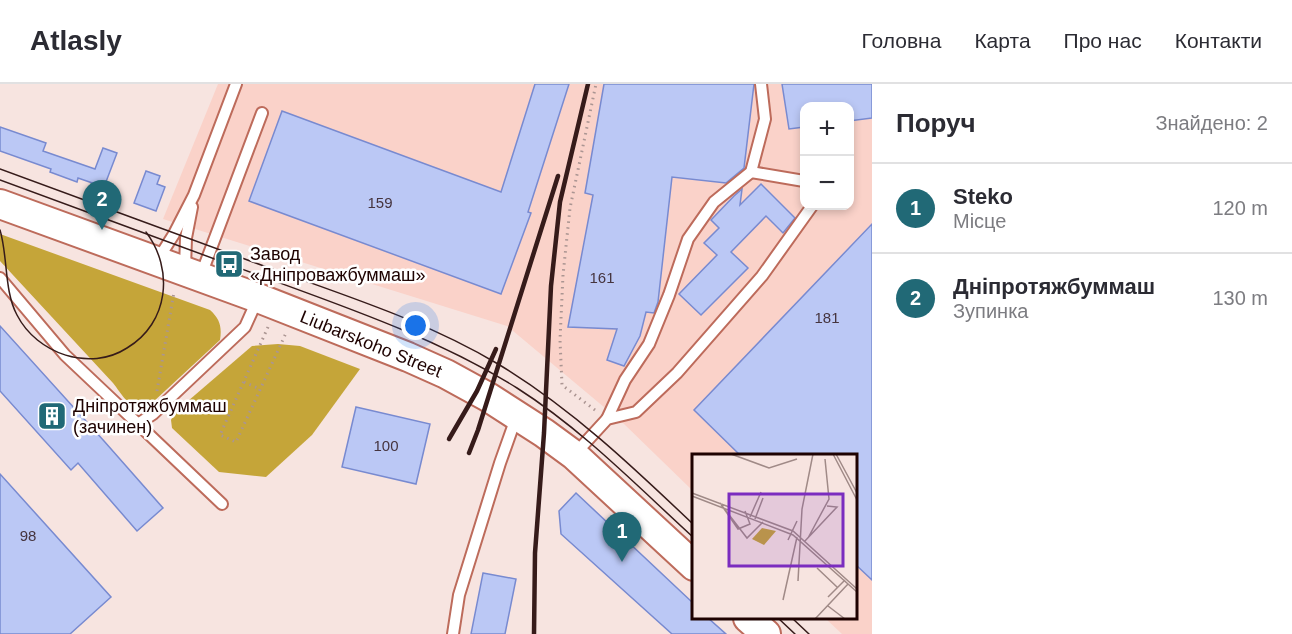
<!DOCTYPE html>
<html lang="uk">
<head>
<meta charset="utf-8">
<style>
	body { margin:0; font-family:Arial,sans-serif; background:#f7f7f7; color:#2b2b33 }
	.controls { position:absolute; right:18px; top:18px; display:grid; overflow:hidden; border-radius:12px; box-shadow:0 3px 9px #0003 }
	.controls button { width:54px; height:54px; display:grid; place-items:center; padding:0; border:0; border-bottom:2px solid #e1e1e2; background:#fff; color:#2b2b33; font:30px sans-serif }
	.you { position:absolute; left:416px; top:242px; width:21px; height:21px; margin:-15px; border:4px solid #fff; border-radius:50%; background:#1a73e8; box-shadow:0 0 0 9px #1a73e833 }
	.badge { display:grid; place-items:center; width:39px; height:39px; border-radius:50%; background:#216976; color:#fff; font-size:20px; font-weight:700 }
	.pin { position:absolute; translate:-50% -50px; filter:drop-shadow(0 2px 3px #0008) }
	.pin::after { content:''; position:absolute; top:32px; width:21px; height:18px; background:inherit; clip-path:polygon(0 0,100% 0,50% 100%) }
	.list { margin:0; padding:0; list-style:none }
	h2 { display:flex; justify-content:space-between; align-items:center; height:78px; margin:0; padding:0 24px; font-size:26px }
	h2 small { font-size:20px; font-weight:400; color:#7c7c81 }
	.list li { display:grid; grid-template-columns:39px 1fr auto; gap:18px; align-items:center; box-sizing:border-box; height:90px; padding:0 24px; border-top:2px solid #e1e1e2 }
	.list b { display:block; font-size:22px; white-space:nowrap }
	.list p { margin:0; font-size:20px; white-space:nowrap; color:#7c7c81 }
	.list em { font-size:20px; font-style:normal; color:#7c7c81 }
	.map { position:relative; flex:none; width:872px; height:550px; overflow:hidden }
	header { display:flex; align-items:center; gap:36px; box-sizing:border-box; height:84px; padding:0 30px; background:#fff; border-bottom:2px solid #e1e1e2 }
	header strong { font-size:28px }
	nav { display:flex; gap:33px; margin-inline-start:auto; font-size:21px }
	main { display:flex }
	aside { flex:1; background:#fff }
	.map>svg:first-child { display:block }
	.built { fill:#fad2c9; fill-rule:evenodd }
	.forest { fill:#c5a539 }
	.building { fill:#bbc8f5; stroke:#788ad0; stroke-width:1.5 }
	.lines { fill:none; stroke-linecap:round; stroke-linejoin:round }
	.service-casing { stroke:#bd6b5b; stroke-width:14 }
	.secondary-casing { stroke:#bd6b5b; stroke-width:32 }
	.path { stroke:#ab9592; stroke-width:3; stroke-dasharray:1.5 4.5; stroke-linecap:butt }
	.service { stroke:#fff; stroke-width:10 }
	.secondary { stroke:#fff; stroke-width:28 }
	.tram { stroke:#361b1a; stroke-width:1.5 }
	.rail { stroke:#361b1a; stroke-width:4.5 }
	.labels { text-anchor:middle; dominant-baseline:central; stroke-width:5; stroke-linejoin:round; paint-order:stroke }
	.number-label { font-size:15px; fill:#45343e }
	.poi-label { font-size:18px; fill:#1e0201; stroke:#fff; text-anchor:start }
	.street-label { font-size:18px; fill:#1e0201; stroke:#fff }
	.inset-road { fill:none; stroke:#a08a87; stroke-width:1.5 }
	.view { fill:#7b2cbf; fill-opacity:0.15; stroke:#7b2cbf; stroke-width:3 }
	.inset-edge { fill:none; stroke:#1e0201; stroke-width:3 }
</style>
</head>
<body>
<header>
<strong>Atlasly</strong>
<nav><a>Головна</a><a>Карта</a><a>Про нас</a><a>Контакти</a></nav>
</header>
<main>
<div class="map">
<svg width="872" height="550" viewBox="0 0 872 550">
	<rect width="100%" height="100%" fill="#f7e4e0"/>
	<path class="built" d="M 218,0 L 872,0 L 872,550 L 842,550 L 825,534 L 856,534 L 856,372 L 694,372 L 693,407 L 623,339 L 507,242 L 163,135 ZM 804,22 L 850,22 L 850,122 L 804,122 Z"/>
	<g class="forest">
		<path d="M 0,150 L 210,226 C 220,235 222,243 220,256 L 152,319 C 132,331 124,313 113,299 L 0,177 Z"/>
		<path d="M 278,260 L 300,262 L 360,285 L 312,351 L 266,393 L 219,388 L 172,344 L 171,336 L 174,329 L 252,262 Z"/>
	</g>
	<g class="building">
		<path d="M 535,0 L 569,0 L 528,128 L 531,129 L 501,210 L 249,117 L 282,27 L 501,108 Z"/>
		<path d="M 604,0 L 754,0 L 744,84 L 726,99 L 672,93 L 658,218 L 654,229 L 646,228 L 640,252 L 624,282 L 607,276 L 617,245 L 568,243 L 593,111 L 585,109 Z"/>
		<path d="M 782,0 L 872,0 L 872,34 L 849,37 L 849,22 L 804,22 L 804,43 L 789,45 Z"/>
		<path d="M 0,43 L 46,59 L 43,67 L 95,85 L 103,64 L 117,69 L 104,103 L 78,94 L 77,98 L 50,88 L 51,85 L 0,67 Z"/>
		<path d="M 146,87 L 160,92 L 157,100 L 165,103 L 156,127 L 134,119 Z"/>
		<path d="M 761,100 L 795,134 L 783,149 L 766,132 L 731,168 L 748,184 L 701,231 L 679,210 L 717,171 L 704,159 L 719,144 L 711,136 L 734,112 L 742,105 L 740,121 Z"/>
		<path d="M 872,140 L 872,496 L 855,480 L 855,372 L 741,372 L 694,326 Z"/>
		<path d="M 0,242 L 104,357 L 163,424 L 137,447 L 78,379 L 71,386 L 0,307 Z"/>
		<path d="M 356,323 L 430,340 L 416,400 L 342,383 Z"/>
		<path d="M 0,390 L 111,513 L 70,550 L 0,550 Z"/>
		<path d="M 576,409 L 693,519 L 693,534 L 708,534 L 726,550 L 672,550 L 561,450 L 559,427 Z"/>
		<path d="M 483,489 L 516,495 L 505,550 L 471,550 Z"/>
	</g>
	<g class="lines">
		<g class="service-casing">
			<g id="service">
				<path d="M 751,88 L 804,97"/>
				<path d="M 157,177 L 174,150 L 194,111 L 236,0"/>
				<path d="M 185,184 L 186,154 L 192,123"/>
				<path d="M 201,191 L 262,29"/>
				<path d="M 0,194 L 65,271 L 138,340 L 153,330 L 245,243 L 258,214"/>
				<path d="M 607,335 L 625,296 L 649,260 L 669,211 L 688,155 L 714,118 L 751,88 L 765,35 L 761,0"/>
				<path d="M 138,340 L 222,420"/>
				<path d="M 574,371 L 607,335 L 636,328 L 677,289 L 762,192 L 812,122"/>
				<path d="M 453,550 L 459,511 L 500,379 L 516,334"/>
			</g>
		</g>
		<g class="secondary-casing">
			<g id="secondary">
				<path d="M 0,120 L 258,214 L 408,273 L 446,290 L 488,313 L 544,349 L 574,371 L 694,482"/>
				<path d="M 748,534 L 766,550"/>
			</g>
		</g>
		<g class="path">
			<path d="M 268,243 L 220,351 L 236,358 L 286,249"/>
			<path d="M 244,298 L 260,305"/>
			<path d="M 157,307 L 174,208"/>
			<path d="M 595,326 L 562,301 L 560,256 L 563,191 L 570,124 L 596,0"/>
		</g>
		<use href="#service" class="service"/>
		<use href="#secondary" class="secondary"/>
		<g class="tram">
			<path d="M 0,85 C 91,118 181,152 272,185 C 349,213 428,238 498,280 C 571,324 632,382 694,441"/>
			<path d="M 0,96 C 90,129 179,162 269,195 C 354,226 440,256 517,304 C 583,346 637,402 694,454"/>
			<path d="M 0,146 C 8,173 4,207 17,231 C 37,270 90,288 127,264 C 169,239 174,185 146,148"/>
			<path d="M 778,534 L 795,550"/>
			<path d="M 792,534 L 809,550"/>
		</g>
		<g class="rail">
			<path d="M 449,355 L 477,307 L 496,265"/>
			<path d="M 469,369 L 478,346 L 558,92"/>
			<path d="M 534,550 L 535,469 L 544,349 L 551,202 L 560,118 L 588,0"/>
		</g>
	</g>
	<defs>
		<g id="bus-square" transform="scale(1.5)"><rect x="-9" y="-9" width="18" height="18" rx="4" fill="#216976" stroke="#fff"/><path d="M-5-6H5V4H4V6H2V4H-2V6H-4V4H-5ZM-3.5-4V0h7V-4ZM-3.5 1.2v1.5H-2V1.2ZM2 1.2v1.5H3.5V1.2Z" fill="#fff"/></g>
		<g id="building-square" transform="scale(1.5)"><rect x="-9" y="-9" width="18" height="18" rx="4" fill="#216976" stroke="#fff"/><path d="M-4-6H4V6H1V3H-1V6H-4ZM-2.5-4.3h1.7v1.8h-1.7ZM.8-4.3h1.7v1.8H.8ZM-2.5-1h1.7V.8h-1.7ZM.8-1h1.7V.8H.8Z" fill="#fff"/></g>
	</defs>
	<g fill-rule="evenodd">
		<use href="#bus-square" x="229" y="180"/>
		<use href="#building-square" x="52" y="332"/>
	</g>
	<g class="labels">
		<g class="number-label">
			<text x="380" y="118">159</text>
			<text x="602" y="193">161</text>
			<text x="827" y="233">181</text>
			<text x="386" y="361">100</text>
			<text x="28" y="451">98</text>
		</g>
		<g class="poi-label">
			<text x="250" y="170">Завод<tspan x="250" dy="21">«Дніпроважбуммаш»</tspan></text>
			<text x="73" y="322">Дніпротяжбуммаш<tspan x="73" dy="21">(зачинен)</tspan></text>
		</g>
		<g class="street-label">
			<text transform="translate(371 260) rotate(22)">Liubarskoho Street</text>
		</g>
	</g>
	<g transform="translate(692 370)">
		<rect width="165" height="165" fill="#f7e4e0"/>
		<path d="M 70,74 L 84,77 L 72,91 L 60,85 Z" fill="#c5a539"/>
		<path class="inset-road" d="M 39,0 L 77,14 L 105,5M 141,0 L 165,46M 144,0 L 165,39M 0,39 L 101,77 L 165,135M 0,42 L 101,81 L 165,138M 28,49 L 46,75 L 58,70 L 53,57M 31,53 L 55,84 L 71,68M 58,63 L 69,38M 63,65 L 71,44M 116,84 L 137,45 L 133,5M 96,86 L 105,67M 112,88 L 145,53 L 135,52M 125,114 L 145,133M 106,127 L 110,55 L 121,0M 136,143 L 153,126M 91,146 L 105,83M 136,152 L 153,165M 123,165 L 156,130"/>
		<path class="view" d="M 37,40 L 151,40 L 151,112 L 37,112 Z"/>
		<rect width="165" height="165" class="inset-edge"/>
	</g>
</svg>
<div class="controls">
<button>+</button>
<button>−</button>
</div>
<div class="you"></div>
<div class="pin badge" style="left:622px;top:478px">1</div>
<div class="pin badge" style="left:102px;top:146px">2</div>
</div>
<aside>
<h2>Поруч<small>Знайдено: 2</small></h2>
<ul class="list">
<li><span class="badge">1</span><div><b>Steko</b><p>Місце</p></div><em>120 m</em></li>
<li><span class="badge">2</span><div><b>Дніпротяжбуммаш</b><p>Зупинка</p></div><em>130 m</em></li>
</ul>
</aside>
</main>
</body>
</html>
